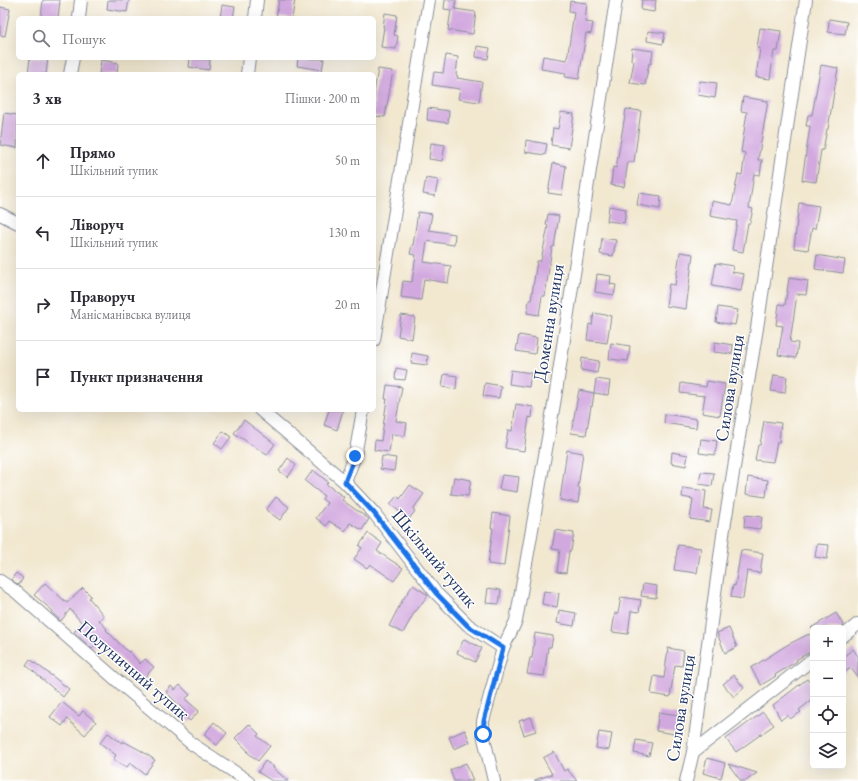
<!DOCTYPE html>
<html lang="uk">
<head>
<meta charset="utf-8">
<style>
	body { margin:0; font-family:"EB Garamond",serif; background:#f2f2f3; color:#2b2b33 }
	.controls { position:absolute; right:12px; bottom:12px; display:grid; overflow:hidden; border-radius:6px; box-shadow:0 4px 16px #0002 }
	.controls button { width:36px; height:36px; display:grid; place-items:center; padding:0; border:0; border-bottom:1px solid #e1e1e2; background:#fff; color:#2b2b33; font:20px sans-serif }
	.stop { position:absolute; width:12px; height:12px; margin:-9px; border:3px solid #1a73e8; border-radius:50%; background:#fff }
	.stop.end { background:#1a73e8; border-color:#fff; box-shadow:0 1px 4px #0008 }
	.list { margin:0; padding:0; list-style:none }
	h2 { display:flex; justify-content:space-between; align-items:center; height:52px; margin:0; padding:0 16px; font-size:17px }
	h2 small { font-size:13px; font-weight:400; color:#7c7c81 }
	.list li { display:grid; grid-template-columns:26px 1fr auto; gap:12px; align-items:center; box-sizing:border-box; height:72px; padding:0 16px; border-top:1px solid #e1e1e2 }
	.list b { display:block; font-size:15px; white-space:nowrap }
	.list p { margin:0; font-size:13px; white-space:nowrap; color:#7c7c81 }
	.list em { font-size:13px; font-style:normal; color:#7c7c81 }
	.icon { flex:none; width:22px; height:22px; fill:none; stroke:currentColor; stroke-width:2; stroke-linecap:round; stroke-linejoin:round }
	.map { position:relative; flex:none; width:858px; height:781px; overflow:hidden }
	.search { position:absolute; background:#fff; box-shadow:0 4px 16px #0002; left:16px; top:16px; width:360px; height:44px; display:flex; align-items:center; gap:10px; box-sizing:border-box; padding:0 14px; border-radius:6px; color:#7c7c81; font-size:15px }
	.panel { position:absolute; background:#fff; box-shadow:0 4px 16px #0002; left:16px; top:72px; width:360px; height:340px; border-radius:6px }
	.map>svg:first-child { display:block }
	.building { fill:#d2a9df }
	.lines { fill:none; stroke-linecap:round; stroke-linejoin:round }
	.minor-casing { stroke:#868c97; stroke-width:14 }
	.minor { stroke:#fff; stroke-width:12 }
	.route { stroke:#1a73e8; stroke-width:5 }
	.labels { text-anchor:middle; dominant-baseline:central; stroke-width:3; stroke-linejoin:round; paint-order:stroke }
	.street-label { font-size:18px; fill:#1b2f5e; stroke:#fff }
</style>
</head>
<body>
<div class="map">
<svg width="858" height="781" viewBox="0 0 858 781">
	<rect width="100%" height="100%" fill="#fff"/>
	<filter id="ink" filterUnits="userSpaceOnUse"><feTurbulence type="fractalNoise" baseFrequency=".025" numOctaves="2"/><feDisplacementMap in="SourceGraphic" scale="8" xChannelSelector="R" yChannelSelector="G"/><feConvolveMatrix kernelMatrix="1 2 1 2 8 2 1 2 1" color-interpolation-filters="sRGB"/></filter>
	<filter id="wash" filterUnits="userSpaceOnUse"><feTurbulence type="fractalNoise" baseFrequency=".012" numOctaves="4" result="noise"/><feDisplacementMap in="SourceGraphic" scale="16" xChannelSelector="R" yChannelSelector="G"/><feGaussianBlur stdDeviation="0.9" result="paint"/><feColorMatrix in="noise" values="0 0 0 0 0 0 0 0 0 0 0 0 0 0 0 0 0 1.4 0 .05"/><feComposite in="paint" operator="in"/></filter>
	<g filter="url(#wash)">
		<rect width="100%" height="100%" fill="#f2e8d0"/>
		<g id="blocks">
			<g class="building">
				<path d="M 43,0 L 60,0 L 58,18 L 41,18 Z"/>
				<path d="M 108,0 L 129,0 L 127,12 L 107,9 Z"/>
				<path d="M 279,0 L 295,0 L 292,18 L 276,18 Z"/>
				<path d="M 445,0 L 456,0 L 455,9 L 476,12 L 473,34 L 448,30 L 451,10 L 444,9 Z"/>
				<path d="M 642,0 L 656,0 L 654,12 L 641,10 Z"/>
				<path d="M 570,1 L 587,3 L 585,22 L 593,23 L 591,34 L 586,33 L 579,79 L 565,77 L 566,73 L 541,69 L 543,56 L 567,60 L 574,12 L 569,11 Z"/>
				<path d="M 222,5 L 235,7 L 233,18 L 220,18 Z"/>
				<path d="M 0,7 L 10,9 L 5,36 L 0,35 Z"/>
				<path d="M 385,13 L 397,15 L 394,35 L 398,36 L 396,49 L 381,47 L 384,27 L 383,27 Z"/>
				<path d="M 829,19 L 847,22 L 845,34 L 828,32 Z"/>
				<path d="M 760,28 L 781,31 L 778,51 L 774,51 L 770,79 L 756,77 L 760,48 L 757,48 Z"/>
				<path d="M 648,31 L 665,33 L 663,44 L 647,41 Z"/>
				<path d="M 477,46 L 490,48 L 488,59 L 476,57 Z"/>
				<path d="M 632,48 L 653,51 L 651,64 L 649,63 L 645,85 L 630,83 L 634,61 L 631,60 Z"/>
				<path d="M 446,55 L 458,57 L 456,75 L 458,76 L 457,78 L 482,82 L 479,102 L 458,99 L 460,89 L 432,85 L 434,72 L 443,73 Z"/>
				<path d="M 30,58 L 48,58 L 46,74 L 28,74 Z"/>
				<path d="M 190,58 L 210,60 L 209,70 L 189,67 Z"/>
				<path d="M 298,58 L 324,59 L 322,70 L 297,66 Z"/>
				<path d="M 101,60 L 118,63 L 117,74 L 99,74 Z"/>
				<path d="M 821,65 L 838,68 L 828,129 L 827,129 L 823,150 L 821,150 L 816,182 L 802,180 L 810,126 L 806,126 L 808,115 L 812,115 Z"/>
				<path d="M 378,69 L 393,71 L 385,117 L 374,116 L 374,93 Z"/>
				<path d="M 700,81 L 717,83 L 715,98 L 698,95 Z"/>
				<path d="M 743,97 L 768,101 L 758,160 L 762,160 L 760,175 L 754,174 L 749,208 L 753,209 L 750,223 L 748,223 L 743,252 L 732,250 L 737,221 L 710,216 L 712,201 L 732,205 L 738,174 L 742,175 L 745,153 L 741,152 L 747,112 L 741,111 Z"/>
				<path d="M 428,108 L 449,111 L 448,123 L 427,120 Z"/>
				<path d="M 626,109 L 641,111 L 634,162 L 628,162 L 624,187 L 611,185 L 613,167 L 616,168 Z"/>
				<path d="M 561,112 L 574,114 L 569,148 L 551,145 L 553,128 L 558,129 Z"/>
				<path d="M 4,113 L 18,115 L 17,148 L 0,145 Z"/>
				<path d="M 526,140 L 547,144 L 545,155 L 525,152 Z"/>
				<path d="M 431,143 L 445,145 L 442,161 L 429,159 Z"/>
				<path d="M 553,163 L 566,166 L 562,195 L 548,193 Z"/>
				<path d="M 426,178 L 438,180 L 435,196 L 423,194 Z"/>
				<path d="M 639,193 L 661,196 L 660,209 L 637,205 Z"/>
				<path d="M 799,203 L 819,206 L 815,229 L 812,228 L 808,250 L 794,248 Z"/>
				<path d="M 609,206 L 626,209 L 624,223 L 607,221 Z"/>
				<path d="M 418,212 L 432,214 L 429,230 L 455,234 L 454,245 L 427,241 L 424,262 L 451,266 L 448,283 L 424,279 L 421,300 L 401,297 L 403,281 L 412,282 L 416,255 L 410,254 L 412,245 L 413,245 Z"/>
				<path d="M 548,214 L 559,216 L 554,247 L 552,247 L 545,296 L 542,296 L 539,315 L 527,313 L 529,300 L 531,300 L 537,261 L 541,261 L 548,226 L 546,225 Z"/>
				<path d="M 602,238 L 616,240 L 613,256 L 600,254 Z"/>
				<path d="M 680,252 L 693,254 L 686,309 L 666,306 L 669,284 L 675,285 Z"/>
				<path d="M 817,255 L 845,260 L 843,273 L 815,269 Z"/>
				<path d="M 716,263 L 733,266 L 732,272 L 744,274 L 741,291 L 712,286 Z"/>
				<path d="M 597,274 L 611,276 L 610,284 L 616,285 L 614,295 L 595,292 Z"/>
				<path d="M 789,278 L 808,281 L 806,295 L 797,294 L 790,342 L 798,343 L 796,358 L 778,355 L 783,326 L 776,325 L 779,304 L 785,305 Z"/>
				<path d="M 718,307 L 738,310 L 735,325 L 716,322 Z"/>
				<path d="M 594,313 L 611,316 L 607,343 L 587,340 L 589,324 L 592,325 Z"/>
				<path d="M 401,315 L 415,317 L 412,339 L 398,336 Z"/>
				<path d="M 519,335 L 537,338 L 535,354 L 516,351 Z"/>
				<path d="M 715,342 L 733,345 L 732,354 L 714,352 Z"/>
				<path d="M 611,343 L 630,346 L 628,361 L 609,359 Z"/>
				<path d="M 412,353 L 428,356 L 427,365 L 411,363 Z"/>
				<path d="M 582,358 L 599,361 L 597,373 L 581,370 Z"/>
				<path d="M 396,368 L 407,370 L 405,380 L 395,379 Z"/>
				<path d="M 511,370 L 531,373 L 529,387 L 509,384 Z"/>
				<path d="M 444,374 L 457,376 L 456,389 L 442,387 Z"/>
				<path d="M 774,375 L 787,377 L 785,393 L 771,391 Z"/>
				<path d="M 596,379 L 610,381 L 608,395 L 594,393 Z"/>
				<path d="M 707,381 L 725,384 L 720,416 L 702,413 L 705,396 L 680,393 L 681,383 L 706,387 Z"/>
				<path d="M 485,383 L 501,386 L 499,398 L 483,396 Z"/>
				<path d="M 387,385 L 402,387 L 396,421 L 407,423 L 405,436 L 392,434 L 389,452 L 374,450 L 375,440 L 381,441 L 387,399 L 385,399 Z"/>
				<path d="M 579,390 L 594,393 L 592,407 L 591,406 L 586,435 L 571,433 Z"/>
				<path d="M 516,404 L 533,407 L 532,418 L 529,417 L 524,451 L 505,448 L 508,430 L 512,431 Z"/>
				<path d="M 329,410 L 343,410 L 337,430 L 324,425 Z"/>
				<path d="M 665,414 L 697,419 L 696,428 L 664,423 Z"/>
				<path d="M 244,420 L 275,444 L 267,455 L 234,433 Z"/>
				<path d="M 764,421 L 781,423 L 779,442 L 777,442 L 773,462 L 755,460 L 758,445 L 760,445 Z"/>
				<path d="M 223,431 L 231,437 L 222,449 L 214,443 Z"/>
				<path d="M 701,439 L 717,441 L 715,455 L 699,453 Z"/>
				<path d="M 567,450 L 583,453 L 578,488 L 580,488 L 578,503 L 560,500 Z"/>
				<path d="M 672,452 L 688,455 L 686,466 L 671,463 Z"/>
				<path d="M 382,456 L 396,458 L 394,471 L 380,469 Z"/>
				<path d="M 288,458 L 296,465 L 288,477 L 279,471 Z"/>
				<path d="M 313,470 L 328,482 L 326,484 L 344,497 L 342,500 L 369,519 L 362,530 L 350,523 L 345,531 L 329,521 L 326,526 L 316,518 L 327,503 L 322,499 L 324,496 L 305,481 Z"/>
				<path d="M 701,472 L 714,473 L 712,486 L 699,484 Z"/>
				<path d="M 502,475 L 519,477 L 517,492 L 499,489 Z"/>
				<path d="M 454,477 L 471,480 L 468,496 L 451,494 Z"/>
				<path d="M 748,477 L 768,480 L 766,497 L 746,494 Z"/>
				<path d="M 410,485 L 424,494 L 413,509 L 415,511 L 409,519 L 390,504 L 397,496 L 400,499 Z"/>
				<path d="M 683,488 L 706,491 L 704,509 L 712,510 L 710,522 L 690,519 L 693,499 L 682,497 Z"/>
				<path d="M 276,497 L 289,507 L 280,520 L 266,510 Z"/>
				<path d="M 493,513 L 510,516 L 504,566 L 488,564 L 493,528 L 491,528 Z"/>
				<path d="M 745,515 L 762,517 L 760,529 L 744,527 Z"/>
				<path d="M 555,530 L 574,533 L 571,551 L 569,551 L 566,573 L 557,572 L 560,550 L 552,549 Z"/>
				<path d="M 368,533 L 382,543 L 377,551 L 403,568 L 394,581 L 370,564 L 367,568 L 354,559 L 362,548 L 359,546 Z"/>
				<path d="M 817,544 L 829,545 L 827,559 L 815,557 Z"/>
				<path d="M 678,545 L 701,548 L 697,573 L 674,570 Z"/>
				<path d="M 741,550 L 763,553 L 760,573 L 747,571 L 743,599 L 731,597 L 733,585 L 735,586 Z"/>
				<path d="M 16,573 L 23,578 L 19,585 L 11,580 Z"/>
				<path d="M 45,583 L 67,603 L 83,588 L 91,596 L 89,598 L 104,616 L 99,620 L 107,629 L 106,630 L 128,652 L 129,651 L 140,664 L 145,659 L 154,667 L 139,684 L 129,676 L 132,672 L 115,652 L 113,654 L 99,641 L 92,649 L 74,632 L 82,623 L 70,609 L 61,621 L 52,613 L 53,611 L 34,595 Z"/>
				<path d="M 643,584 L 657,586 L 656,598 L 641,596 Z"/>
				<path d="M 413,585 L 428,595 L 416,611 L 415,611 L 403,633 L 389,626 L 402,601 Z"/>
				<path d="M 488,588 L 501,590 L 499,604 L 486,603 Z"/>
				<path d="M 544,591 L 559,593 L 557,607 L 542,604 Z"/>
				<path d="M 621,597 L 641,600 L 639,612 L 631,611 L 628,634 L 612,632 L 615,613 L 618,614 Z"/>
				<path d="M 559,610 L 576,613 L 574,626 L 557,623 Z"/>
				<path d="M 836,613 L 844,626 L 841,628 L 811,628 Z"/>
				<path d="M 729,628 L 737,647 L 725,653 L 717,633 Z"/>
				<path d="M 535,633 L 553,636 L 551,647 L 548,647 L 544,676 L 527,674 L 530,658 L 532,658 Z"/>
				<path d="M 809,634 L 813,640 L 813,650 L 796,660 L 797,661 L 775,675 L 776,676 L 761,685 L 751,668 L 787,645 Z"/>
				<path d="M 464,639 L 482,648 L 475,662 L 457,653 Z"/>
				<path d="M 668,648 L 684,651 L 682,666 L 675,665 L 670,697 L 651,694 L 654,676 L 664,678 Z"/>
				<path d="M 853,649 L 858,656 L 858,678 L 851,668 L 843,673 L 843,657 Z"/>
				<path d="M 30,659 L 69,689 L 63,697 L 26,665 Z"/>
				<path d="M 734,675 L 744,688 L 734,697 L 723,684 Z"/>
				<path d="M 807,679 L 813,687 L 813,699 L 799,710 L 801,712 L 790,719 L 787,715 L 781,720 L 773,705 Z"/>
				<path d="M 180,685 L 190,695 L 185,699 L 199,711 L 190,721 L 182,714 L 185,711 L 166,692 L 171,686 L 175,690 Z"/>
				<path d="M 62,702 L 79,716 L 83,711 L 96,722 L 85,735 L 67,719 L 62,726 L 50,717 Z"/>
				<path d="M 659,712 L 678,715 L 675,734 L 656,731 Z"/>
				<path d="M 763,712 L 774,725 L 736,752 L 726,739 Z"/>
				<path d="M 531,717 L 536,731 L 524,735 L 519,721 Z"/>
				<path d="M 214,722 L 227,733 L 217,745 L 204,735 Z"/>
				<path d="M 249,724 L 259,734 L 257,736 L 270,746 L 258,761 L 247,752 L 248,751 L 235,738 Z"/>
				<path d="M 465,730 L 470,742 L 454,749 L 449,737 Z"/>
				<path d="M 599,732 L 612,734 L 609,750 L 596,748 Z"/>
				<path d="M 108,733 L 122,743 L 123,741 L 140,750 L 155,760 L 145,774 L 130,763 L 127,767 L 113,760 L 116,755 L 100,743 Z"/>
				<path d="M 636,740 L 652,743 L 649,756 L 634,753 Z"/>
				<path d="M 554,752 L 564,771 L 567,769 L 577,781 L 535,781 L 535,780 L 552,774 L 543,758 Z"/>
				<path d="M 707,758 L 725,763 L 721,778 L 703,773 Z"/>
				<path d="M 265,761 L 274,767 L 273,768 L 288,781 L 272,781 L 258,772 Z"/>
				<path d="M 466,763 L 473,781 L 454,781 L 450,770 Z"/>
				<path d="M 728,764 L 757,773 L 746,781 L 741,781 Z"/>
			</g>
		</g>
	</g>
	<g filter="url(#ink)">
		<use href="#blocks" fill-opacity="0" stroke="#868c97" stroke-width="1"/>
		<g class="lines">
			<g class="minor-casing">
				<g id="minor">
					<path d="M 79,18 L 81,0"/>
					<path d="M 255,18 L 257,0"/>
					<path d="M 70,74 L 73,58"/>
					<path d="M 247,74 L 249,58"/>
					<path d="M 0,214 L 18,223"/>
					<path d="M 374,340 L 429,0"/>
					<path d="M 260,410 L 345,482 L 374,513 L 436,593 L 468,625 L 503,648 L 483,721 L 483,734 L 494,781"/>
					<path d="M 345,482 L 355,456 L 363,410"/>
					<path d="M 0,581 L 15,591 L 128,690 L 192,744 L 248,781"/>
					<path d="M 843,636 L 858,624"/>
					<path d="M 503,648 L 516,621 L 555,398 L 616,0"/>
					<path d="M 693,752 L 813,659"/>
					<path d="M 686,781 L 693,752 L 724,528 L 757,328 L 806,0"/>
				</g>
			</g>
			<use href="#minor" class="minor"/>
		</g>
	</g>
	<g class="lines" filter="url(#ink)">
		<path class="route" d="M 355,456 L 345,482 L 374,513 L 436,593 L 468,626 L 503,648 L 484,721 L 483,734"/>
	</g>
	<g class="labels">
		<g class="street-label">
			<text transform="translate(548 323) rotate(-81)">Доменна вулиця</text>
			<text transform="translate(729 388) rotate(-81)">Силова вулиця</text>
			<text transform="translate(435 558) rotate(50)">Шкільний тупик</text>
			<text transform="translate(134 670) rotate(41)">Полуничний тупик</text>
			<text transform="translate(680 708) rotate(-81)">Силова вулиця</text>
		</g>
	</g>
</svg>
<div class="controls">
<button>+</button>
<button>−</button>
<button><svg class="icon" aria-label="locate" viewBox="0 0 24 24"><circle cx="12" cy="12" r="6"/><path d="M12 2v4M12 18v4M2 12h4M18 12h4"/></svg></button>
<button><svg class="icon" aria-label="layers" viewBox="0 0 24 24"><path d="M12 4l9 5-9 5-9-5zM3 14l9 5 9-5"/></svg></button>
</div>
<div class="stop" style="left:483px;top:734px"></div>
<div class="stop end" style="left:355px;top:456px"></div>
<div class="search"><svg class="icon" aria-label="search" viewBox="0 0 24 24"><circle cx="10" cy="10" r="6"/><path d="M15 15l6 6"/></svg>Пошук</div>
<section class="panel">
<h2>3 хв<small>Пішки · 200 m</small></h2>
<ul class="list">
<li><svg class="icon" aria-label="ahead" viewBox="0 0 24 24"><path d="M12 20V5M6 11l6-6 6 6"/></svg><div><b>Прямо</b><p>Шкільний тупик</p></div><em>50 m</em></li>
<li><svg class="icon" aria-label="left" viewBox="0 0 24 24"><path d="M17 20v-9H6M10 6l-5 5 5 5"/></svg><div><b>Ліворуч</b><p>Шкільний тупик</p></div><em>130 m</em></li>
<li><svg class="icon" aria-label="right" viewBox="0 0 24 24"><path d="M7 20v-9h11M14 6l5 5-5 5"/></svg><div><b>Праворуч</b><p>Манісманівська вулиця</p></div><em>20 m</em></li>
<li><svg class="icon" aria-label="arrive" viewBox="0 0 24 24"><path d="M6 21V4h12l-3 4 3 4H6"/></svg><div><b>Пункт призначення</b></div></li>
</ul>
</section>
</div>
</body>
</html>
